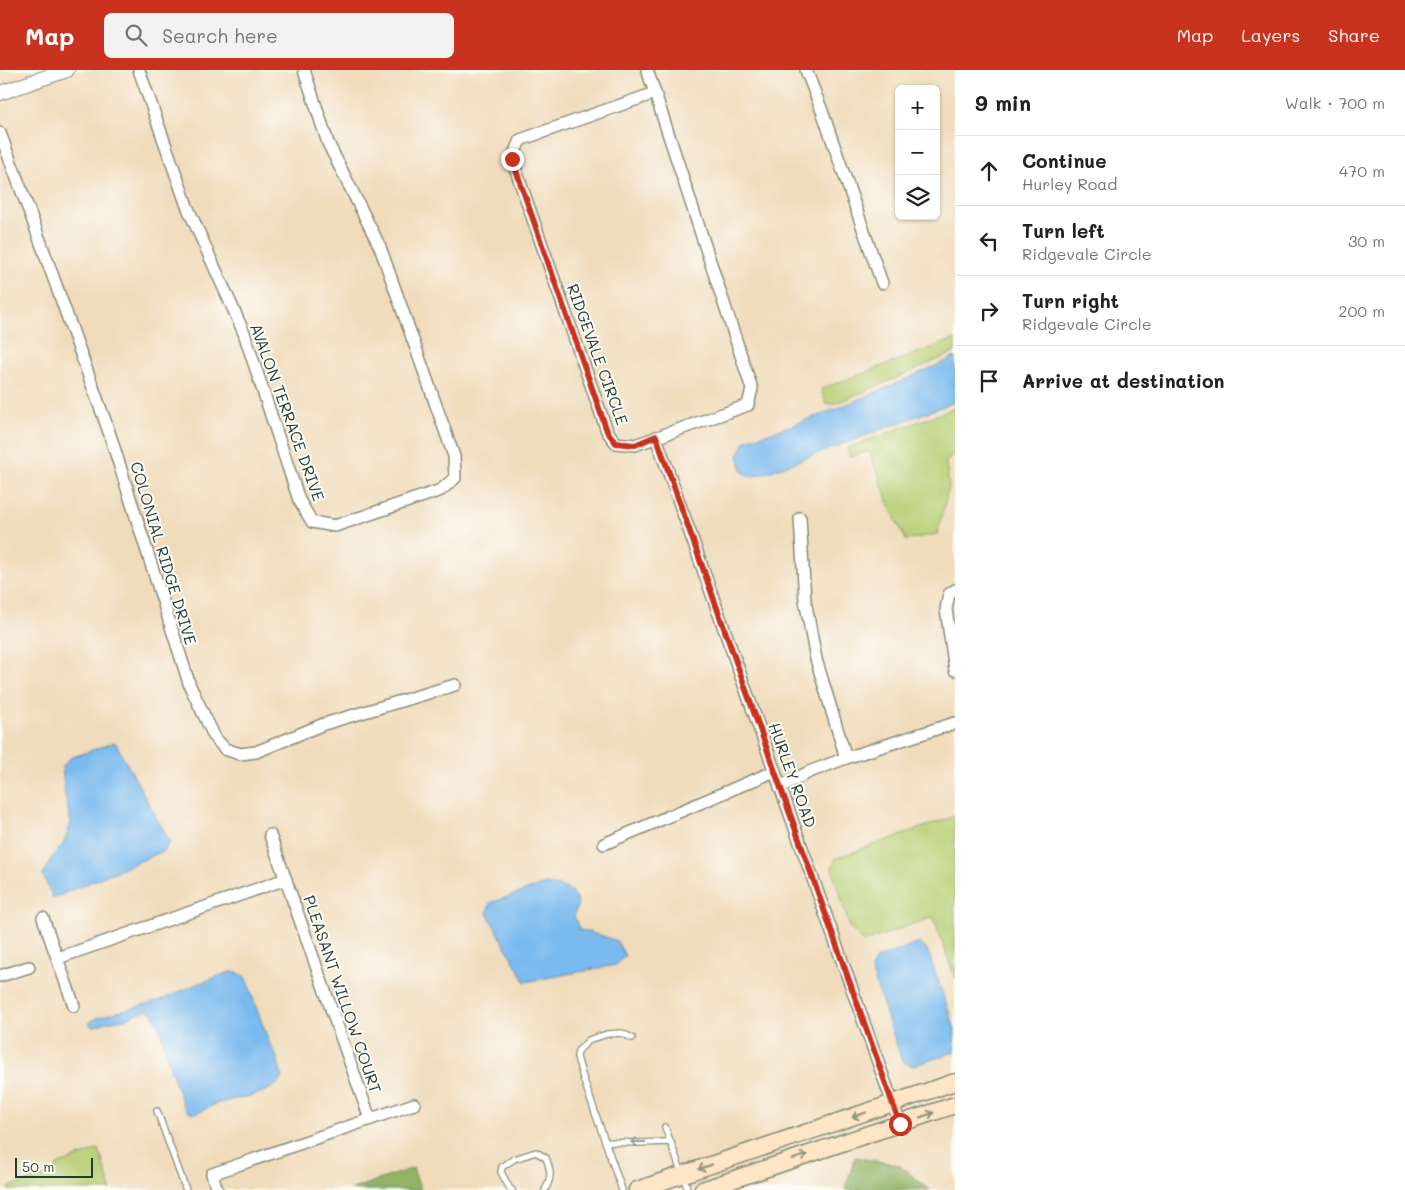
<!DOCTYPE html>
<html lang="en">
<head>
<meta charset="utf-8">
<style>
	body { margin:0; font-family:Mali,sans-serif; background:#f2f2f2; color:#202124 }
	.controls { position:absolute; right:15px; top:15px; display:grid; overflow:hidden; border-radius:8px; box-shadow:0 1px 4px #0004 }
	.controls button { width:45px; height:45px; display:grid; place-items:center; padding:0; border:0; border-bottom:1px solid #e0e0e0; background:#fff; color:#202124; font:25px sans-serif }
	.scale { position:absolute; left:15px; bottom:12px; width:78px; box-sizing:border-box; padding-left:5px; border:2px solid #1f3d34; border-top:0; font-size:14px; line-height:18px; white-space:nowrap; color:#1f3d34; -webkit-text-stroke:4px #fdfcf7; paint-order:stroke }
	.stop { position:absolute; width:15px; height:15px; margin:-11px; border:4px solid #c8321e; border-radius:50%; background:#fff }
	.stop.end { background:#c8321e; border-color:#fff; box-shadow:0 1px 5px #0008 }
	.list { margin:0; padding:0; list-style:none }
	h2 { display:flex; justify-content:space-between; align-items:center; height:65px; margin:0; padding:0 20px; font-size:21px }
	h2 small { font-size:16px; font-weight:400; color:#757577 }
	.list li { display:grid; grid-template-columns:32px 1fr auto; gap:15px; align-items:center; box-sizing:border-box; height:70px; padding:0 20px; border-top:1px solid #e0e0e0 }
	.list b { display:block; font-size:19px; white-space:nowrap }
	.list p { margin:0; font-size:16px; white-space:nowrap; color:#757577 }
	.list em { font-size:16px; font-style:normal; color:#757577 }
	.icon { flex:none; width:28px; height:28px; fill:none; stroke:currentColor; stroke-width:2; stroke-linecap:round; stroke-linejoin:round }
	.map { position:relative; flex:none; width:955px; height:1120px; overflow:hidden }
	header { display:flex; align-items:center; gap:30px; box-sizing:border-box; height:70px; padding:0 25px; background:#c8321e; color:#fff }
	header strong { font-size:24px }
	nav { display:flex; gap:28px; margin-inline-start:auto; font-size:18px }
	.search { width:350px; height:45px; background:#f2f2f2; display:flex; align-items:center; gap:12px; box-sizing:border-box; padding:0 18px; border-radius:8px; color:#757577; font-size:19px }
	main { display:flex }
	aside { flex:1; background:#fff }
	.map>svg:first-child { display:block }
	.green { fill:#b8cf74; stroke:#6c8654 }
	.forest { fill:#92b266; stroke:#58784d }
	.water { fill:#7abaee; stroke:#4c7c91 }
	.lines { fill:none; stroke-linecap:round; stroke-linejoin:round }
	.service-casing { stroke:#888c78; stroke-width:8 }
	.minor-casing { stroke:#888c78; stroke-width:14 }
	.tertiary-casing { stroke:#888c78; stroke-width:16 }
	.secondary-casing { stroke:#888c78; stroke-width:19 }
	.service { stroke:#fff; stroke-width:5.5 }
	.minor { stroke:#fff; stroke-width:11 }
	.tertiary { stroke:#fff; stroke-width:14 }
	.secondary { stroke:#fde5c5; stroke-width:16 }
	.oneway { stroke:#8e917c }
	.oneway2 { stroke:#8f9e9a }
	.route { stroke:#c8321e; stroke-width:6 }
	.labels { text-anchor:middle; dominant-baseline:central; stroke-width:4; stroke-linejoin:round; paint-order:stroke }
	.street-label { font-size:16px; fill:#1f3d34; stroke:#fdfcf7 }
</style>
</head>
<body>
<header>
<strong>Map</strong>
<div class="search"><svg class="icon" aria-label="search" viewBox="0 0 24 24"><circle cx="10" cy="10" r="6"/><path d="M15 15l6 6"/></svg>Search here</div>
<nav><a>Map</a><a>Layers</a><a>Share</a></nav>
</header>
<main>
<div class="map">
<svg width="955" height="1120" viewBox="0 0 955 1120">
	<rect width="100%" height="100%" fill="#fdfcf7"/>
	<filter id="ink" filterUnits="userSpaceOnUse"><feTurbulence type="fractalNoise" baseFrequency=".02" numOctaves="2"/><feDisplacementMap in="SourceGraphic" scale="10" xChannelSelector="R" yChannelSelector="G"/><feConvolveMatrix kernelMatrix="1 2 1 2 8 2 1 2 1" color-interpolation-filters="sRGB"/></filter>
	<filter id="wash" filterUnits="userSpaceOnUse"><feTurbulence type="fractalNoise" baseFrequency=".0096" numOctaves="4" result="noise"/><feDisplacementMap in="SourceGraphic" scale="20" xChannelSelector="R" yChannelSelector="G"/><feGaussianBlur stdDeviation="1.12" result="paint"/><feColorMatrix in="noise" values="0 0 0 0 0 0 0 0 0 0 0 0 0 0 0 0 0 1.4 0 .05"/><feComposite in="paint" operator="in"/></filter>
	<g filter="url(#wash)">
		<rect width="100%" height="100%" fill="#f0dcbb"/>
		<g class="green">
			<path d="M 955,269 L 955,282 L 885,313 L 831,335 L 830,333 L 826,334 L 821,319 Z"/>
			<path d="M 955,338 L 955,382 L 946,392 L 949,417 L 937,464 L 906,470 L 893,444 L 869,381 L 850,387 L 847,378 Z"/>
			<path d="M 955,746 L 955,908 L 933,847 L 864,872 L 850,858 L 832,798 L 836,788 Z"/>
			<path d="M 99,1079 L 111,1120 L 8,1120 L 11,1116 L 55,1104 L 57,1095 Z"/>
		</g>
		<g class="forest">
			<path d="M 855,1087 L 899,1095 L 930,1120 L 845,1120 Z"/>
			<path d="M 413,1098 L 421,1120 L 349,1120 Z"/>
		</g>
		<g class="water">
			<path d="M 955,287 L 955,332 L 769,402 L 750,407 L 742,401 L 738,385 L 746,370 C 818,349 887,318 955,287 Z"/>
			<path d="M 115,672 L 170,772 L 164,781 L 53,828 L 43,806 L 51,789 L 64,773 L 71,753 L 65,726 L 62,697 L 70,688 Z"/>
			<path d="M 545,814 L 559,816 L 571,821 L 578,833 L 574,846 L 580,860 L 603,866 L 617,871 L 625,886 L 616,895 L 525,912 L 487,843 L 490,833 Z"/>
			<path d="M 919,873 L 927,879 L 955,959 L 954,982 L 913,996 L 902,991 L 871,899 L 876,889 Z"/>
			<path d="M 230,902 L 237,902 L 244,906 L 248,912 L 255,934 L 270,974 L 277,987 L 282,1008 C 270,1027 236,1027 216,1034 C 209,1037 202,1041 194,1044 L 187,1041 L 183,1035 L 171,1001 L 161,962 L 153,943 L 147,940 L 124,949 L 106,952 L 93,957 L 90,955 L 90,952 L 99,947 L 161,930 L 197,914 Z"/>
		</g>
	</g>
	<g filter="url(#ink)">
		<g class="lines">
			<g class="service-casing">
				<g id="service">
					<path d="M 157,1041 L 186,1120"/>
					<path d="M 665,1057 L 688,1120"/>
					<path d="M 606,1072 L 636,1073 L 671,1072"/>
					<path d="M 512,1120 L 510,1119 L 501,1102 L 502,1097 L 514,1089 L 536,1082 L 546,1088 C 551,1101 552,1107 545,1120"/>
					<path d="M 622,1120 L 583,1008 L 577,987 L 578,981 L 589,970 L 607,964 L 622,963 L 632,968"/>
				</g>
			</g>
			<g class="minor-casing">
				<g id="minor">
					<path d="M 139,0 L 187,136 L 244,263 L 299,430 L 312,452 L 335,456 L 441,420 L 455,408 L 454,386 L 380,177 L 328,73 L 304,0"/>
					<path d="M 647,0 L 655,23 L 752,319 L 748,335 L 635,375 L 616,373 L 607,361 L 512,89 L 520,70 L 655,23"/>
					<path d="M 806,0 L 822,41 L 882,213"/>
					<path d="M 0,63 L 34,154 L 108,359 L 190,616 L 215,668 L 225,679 L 240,684 L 256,682 L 324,654 L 455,615"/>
					<path d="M 656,367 L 900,1054"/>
					<path d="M 800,448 L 805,530 L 816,589 L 846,688"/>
					<path d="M 955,520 L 949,524 L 946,539 L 955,600"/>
					<path d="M 780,717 L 809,702 L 846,688 L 955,653"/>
					<path d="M 270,765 L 370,1049"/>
					<path d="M 604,774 L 775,701"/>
					<path d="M 43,848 L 74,936"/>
					<path d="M 58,888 L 286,809"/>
					<path d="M 0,906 L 29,897"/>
					<path d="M 217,1120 L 212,1104 L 414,1034"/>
				</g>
			</g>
			<g class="tertiary-casing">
				<path id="tertiary" d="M 0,23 L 67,0"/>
			</g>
			<g class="secondary-casing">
				<g id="secondary">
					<path d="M 637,1120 L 955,1012"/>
					<path d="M 702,1120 L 955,1035"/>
				</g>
			</g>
			<use href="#service" class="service"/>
			<use href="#minor" class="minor"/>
			<use href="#tertiary" class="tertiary"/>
			<use href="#secondary" class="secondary"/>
		</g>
		<defs><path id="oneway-shaft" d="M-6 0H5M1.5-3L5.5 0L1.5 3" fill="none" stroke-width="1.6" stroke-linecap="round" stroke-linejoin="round" transform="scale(1.25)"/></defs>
		<g class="oneway">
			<use href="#oneway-shaft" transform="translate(859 1045) rotate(161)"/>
			<use href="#oneway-shaft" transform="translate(927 1045) rotate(-19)"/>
			<use href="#oneway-shaft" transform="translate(800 1087) rotate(-18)"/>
			<use href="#oneway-shaft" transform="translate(705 1097) rotate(161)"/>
		</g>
		<use class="oneway2" href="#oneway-shaft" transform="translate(638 1072) rotate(180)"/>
	</g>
	<g class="lines" filter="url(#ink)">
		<path class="route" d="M 512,89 L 607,361 L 616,373 L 635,375 L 656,366 L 900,1054"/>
	</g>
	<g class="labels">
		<g class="street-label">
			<text transform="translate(598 284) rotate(70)">RIDGEVALE CIRCLE</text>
			<text transform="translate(288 342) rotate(70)">AVALON TERRACE DRIVE</text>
			<text transform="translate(164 483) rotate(73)">COLONIAL RIDGE DRIVE</text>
			<text transform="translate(793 705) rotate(70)">HURLEY ROAD</text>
			<text transform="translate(343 924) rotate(71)">PLEASANT WILLOW COURT</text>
		</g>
	</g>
</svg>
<div class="controls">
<button>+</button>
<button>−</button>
<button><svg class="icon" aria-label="layers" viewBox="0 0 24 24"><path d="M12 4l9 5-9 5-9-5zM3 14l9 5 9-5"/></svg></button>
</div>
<div class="scale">50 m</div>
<div class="stop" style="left:900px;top:1054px"></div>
<div class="stop end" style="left:512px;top:89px"></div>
</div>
<aside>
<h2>9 min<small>Walk · 700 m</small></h2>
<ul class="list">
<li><svg class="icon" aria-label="ahead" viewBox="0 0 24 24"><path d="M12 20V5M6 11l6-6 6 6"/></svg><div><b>Continue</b><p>Hurley Road</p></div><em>470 m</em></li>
<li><svg class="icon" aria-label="left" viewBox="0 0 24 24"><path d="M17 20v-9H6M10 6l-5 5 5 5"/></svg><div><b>Turn left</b><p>Ridgevale Circle</p></div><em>30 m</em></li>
<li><svg class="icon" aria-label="right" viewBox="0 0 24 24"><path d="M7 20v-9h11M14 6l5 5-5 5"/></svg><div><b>Turn right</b><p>Ridgevale Circle</p></div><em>200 m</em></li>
<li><svg class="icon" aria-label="arrive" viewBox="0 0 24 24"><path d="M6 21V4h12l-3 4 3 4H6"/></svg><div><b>Arrive at destination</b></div></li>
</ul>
</aside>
</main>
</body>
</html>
